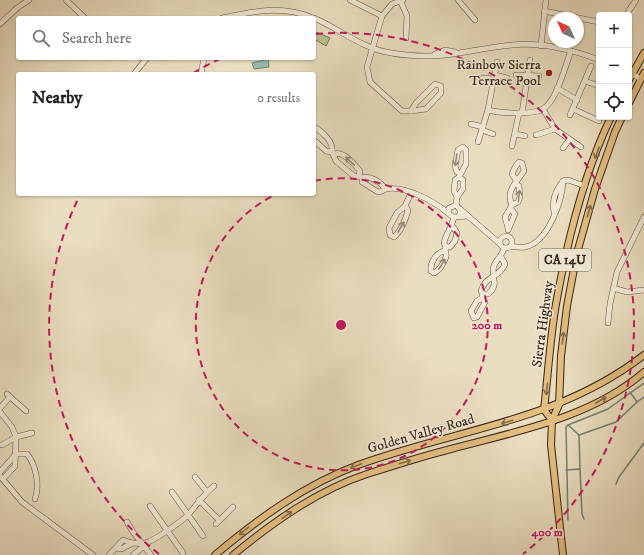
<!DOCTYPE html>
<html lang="en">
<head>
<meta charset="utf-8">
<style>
	body { margin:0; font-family:"IM FELL DW Pica",serif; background:#f2f2f2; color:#222 }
	.controls { position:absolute; right:12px; top:12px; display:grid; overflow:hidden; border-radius:4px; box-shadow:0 1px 3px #0004 }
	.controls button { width:36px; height:36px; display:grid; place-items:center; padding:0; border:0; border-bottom:1px solid #e0e0e0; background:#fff; color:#222; font:20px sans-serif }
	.compass { position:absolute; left:548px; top:12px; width:36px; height:36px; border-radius:50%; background:#fff; box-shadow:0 1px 3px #0004; rotate:315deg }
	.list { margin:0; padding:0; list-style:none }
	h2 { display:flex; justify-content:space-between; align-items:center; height:52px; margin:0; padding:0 16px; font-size:17px }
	h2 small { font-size:13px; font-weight:400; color:#767676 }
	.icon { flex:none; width:22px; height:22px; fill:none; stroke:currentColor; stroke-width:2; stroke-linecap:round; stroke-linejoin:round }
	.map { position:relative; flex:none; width:644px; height:555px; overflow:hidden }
	.search { position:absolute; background:#fff; box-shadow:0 1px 3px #0004; left:16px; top:16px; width:300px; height:44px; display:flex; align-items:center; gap:10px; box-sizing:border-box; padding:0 14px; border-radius:4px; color:#767676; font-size:15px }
	.panel { position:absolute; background:#fff; box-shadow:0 1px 3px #0004; left:16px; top:72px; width:300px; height:124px; border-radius:4px }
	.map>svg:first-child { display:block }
	.green { fill:#bac090; stroke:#787354 }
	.water { fill:#97bcb2; stroke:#708074 }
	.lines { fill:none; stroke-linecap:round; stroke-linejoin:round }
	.stream { stroke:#708074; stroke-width:1.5 }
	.minor-casing { stroke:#625442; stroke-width:6 }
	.major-casing { stroke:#352618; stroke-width:8 }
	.minor { stroke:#f1e9d5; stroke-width:5 }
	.major { stroke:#e4be80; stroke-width:6 }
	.oneway { stroke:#846a47 }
	.oneway2 { stroke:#938876 }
	.ring { fill:none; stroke:#c2185b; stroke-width:2; stroke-dasharray:7 5 }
	.poi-dot { fill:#8f2418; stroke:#f1e9d5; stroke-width:1.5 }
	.labels { text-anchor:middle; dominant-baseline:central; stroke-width:3; stroke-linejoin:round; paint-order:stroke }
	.shield { fill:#f1e9d5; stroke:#6d6051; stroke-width:1 }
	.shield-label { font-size:13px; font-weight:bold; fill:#352618 }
	.poi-label { font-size:14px; fill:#352618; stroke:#f1e9d5; text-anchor:end }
	.street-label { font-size:14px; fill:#352618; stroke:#f1e9d5 }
	.centre { fill:#c2185b; stroke:#f1e9d5; stroke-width:2 }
	.ring-label { font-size:12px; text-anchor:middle; font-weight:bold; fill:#c2185b; stroke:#f1e9d5; stroke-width:3; stroke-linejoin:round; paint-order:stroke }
</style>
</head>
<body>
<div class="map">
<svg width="644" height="555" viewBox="0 0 644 555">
	<rect width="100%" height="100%" fill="#e9ddbf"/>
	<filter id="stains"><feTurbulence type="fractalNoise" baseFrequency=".005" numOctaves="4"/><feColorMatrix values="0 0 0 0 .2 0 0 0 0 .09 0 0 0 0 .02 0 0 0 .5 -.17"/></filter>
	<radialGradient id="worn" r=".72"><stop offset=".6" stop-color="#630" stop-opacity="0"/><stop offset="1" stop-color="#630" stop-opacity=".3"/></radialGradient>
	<path class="green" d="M 314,31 L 330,38 L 326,46 L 314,39 Z"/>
	<path class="water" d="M 268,59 L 269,67 L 254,69 L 252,63 Z"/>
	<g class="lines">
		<g class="stream">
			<path d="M 630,392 L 637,402 L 644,397"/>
			<path d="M 568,425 L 579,435 L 582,434 L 616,422 L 637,402"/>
			<path d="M 579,435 L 580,469"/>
			<path d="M 566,470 L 580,469 L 582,514 L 584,519"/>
			<path d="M 616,484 L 619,477 L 644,443"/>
			<path d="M 568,520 L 566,427 L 568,425 L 608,409 L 644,383"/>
		</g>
		<g class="minor-casing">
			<g id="minor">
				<path d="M 66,0 L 85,18"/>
				<path d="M 350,0 L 382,16"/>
				<path d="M 403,0 L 392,4 L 382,16 L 367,67 L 370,82 L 402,111 L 411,111"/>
				<path d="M 458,0 L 475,20"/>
				<path d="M 401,2 L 407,16 L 406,38"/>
				<path d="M 544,11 L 578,18"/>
				<path d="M 626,15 L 636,0"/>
				<path d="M 222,18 C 254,11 282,5 313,18"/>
				<path d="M 314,18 C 340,29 362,49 391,53 C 409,56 429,57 446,55 C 468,52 490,47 512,45 C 540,42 574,50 599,60"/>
				<path d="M 578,18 L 599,22"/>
				<path d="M 0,24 L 17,8 L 29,0"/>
				<path d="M 541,46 L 546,0"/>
				<path d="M 435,54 L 445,50 L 455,52"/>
				<path d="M 629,72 L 641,79"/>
				<path d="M 134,74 L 147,58"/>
				<path d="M 201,74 L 204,58"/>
				<path d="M 494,75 L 507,78"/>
				<path d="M 516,75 L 539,76"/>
				<path d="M 483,78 L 493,79"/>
				<path d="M 585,81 L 599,86"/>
				<path d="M 435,84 L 441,86 L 441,93 L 426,109 L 411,111 L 416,103 Z"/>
				<path d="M 557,88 L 577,100"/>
				<path d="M 543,109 L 555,129 L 581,147"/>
				<path d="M 573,109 L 599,121"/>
				<path d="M 488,110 C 499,113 508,113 519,113 C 527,113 536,113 543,109 C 557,101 565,66 571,51"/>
				<path d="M 522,113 L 530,60"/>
				<path d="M 570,115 L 591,66"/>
				<path d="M 471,124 L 483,127"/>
				<path d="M 314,127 C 322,131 334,142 332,152"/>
				<path d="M 482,130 L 493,134"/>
				<path d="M 515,134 L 525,136"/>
				<path d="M 536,135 L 555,129"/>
				<path d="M 314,140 L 326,151 L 332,152 L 336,161 L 355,177 L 359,176 L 362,178 L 362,182 L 378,192 C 382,192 383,190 386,189 C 405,185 435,202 448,213"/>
				<path d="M 478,142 L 488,110 L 497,62"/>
				<path d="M 512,146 L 519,113"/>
				<path d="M 563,148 L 569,140"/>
				<path d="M 334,154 C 344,151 354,164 360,171 L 359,176"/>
				<path d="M 362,178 C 370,175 381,182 385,189"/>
				<path d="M 563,181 L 568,180 L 585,186"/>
				<path d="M 457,197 L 454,191 L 455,180 L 459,177"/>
				<path d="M 456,205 L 457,197 L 463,189 L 463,180 L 459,177 L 466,164 L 466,150 L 463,147 L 458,150 L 455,166 L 457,172 L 460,173"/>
				<path d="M 512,205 L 518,202 L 520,197 L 519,186 L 516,184"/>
				<path d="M 405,206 L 408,210 C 406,219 401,231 394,237 L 390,235 L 389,228 L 397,213 L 405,206 L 411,193"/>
				<path d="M 460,209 L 499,243"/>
				<path d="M 459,216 L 461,211 L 456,205 L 449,208 L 448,213 L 453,217 L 468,216"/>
				<path d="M 508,228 L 505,217 L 512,205 C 505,191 517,182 524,171 L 522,163 L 519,162 C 515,166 514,169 512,174 L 516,180"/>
				<path d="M 508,230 L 515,214 L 511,209"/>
				<circle cx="506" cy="242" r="6"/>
				<path d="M 446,247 L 444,243 C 446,233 452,227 454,217"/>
				<path d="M 510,247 C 515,246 521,248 525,247 C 548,243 562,201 563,181 C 555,192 552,199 554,212"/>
				<path d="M 445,251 C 436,252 430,263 431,271 L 434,273 C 439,271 444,263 446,257 C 447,252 444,252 446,247 L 450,247 L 455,241 L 457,233 L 453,227"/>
				<path d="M 494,275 C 490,264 501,258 504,249"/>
				<path d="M 613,288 L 627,292 L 644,290"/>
				<path d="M 483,294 L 488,294 C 493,290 496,284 493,277"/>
				<path d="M 482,298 L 485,302 L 477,317 L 474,318 L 471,311 L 477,301 L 482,298 L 483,294 L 481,291 C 485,275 500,278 505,264 L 501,257"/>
				<path d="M 608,323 L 610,304 L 617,272 L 644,217"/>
				<path d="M 7,394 L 26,411"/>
				<path d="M 0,408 L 10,397"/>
				<path d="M 0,412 L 12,427 L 16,437 L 15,466 L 3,479"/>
				<path d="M 2,445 L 16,437 L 32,433"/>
				<path d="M 16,454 L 27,454 C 36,465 40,485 35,499"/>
				<path d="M 0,472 L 16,454"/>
				<path d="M 0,476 L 22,502 L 93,555"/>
				<path d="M 195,477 L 207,492"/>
				<path d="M 172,492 L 203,536"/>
				<path d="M 199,500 L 219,520"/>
				<path d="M 150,506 L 183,553"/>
				<path d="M 127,522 L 133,532 L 151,555"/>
				<path d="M 216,524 L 233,507"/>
				<path d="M 117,548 L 121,549 L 133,543"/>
				<path d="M 109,555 L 123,540 C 131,543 140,545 148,542 C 158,538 179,523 187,516 C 196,506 203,495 214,486"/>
				<path d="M 133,555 L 144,546"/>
			</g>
		</g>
		<g class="major-casing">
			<g id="major">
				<path d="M 629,80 L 644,53"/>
				<path d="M 629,103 L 644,73"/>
				<path d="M 552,420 L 544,410 C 548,375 550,339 556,304 C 567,242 584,173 611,117"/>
				<path d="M 215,555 C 258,519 304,485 358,465 C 456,429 558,422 644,355"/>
				<path d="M 233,555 C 273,522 318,490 367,474 C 395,465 423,456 451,449 C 517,431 591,418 644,372"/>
				<path d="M 563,555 L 551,445 L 552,420 L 559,405 L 561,356 L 567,306 L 577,253 L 595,189 L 615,132 L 622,117"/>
			</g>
		</g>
		<use href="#minor" class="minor"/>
		<use href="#major" class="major"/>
	</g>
	<defs><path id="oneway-shaft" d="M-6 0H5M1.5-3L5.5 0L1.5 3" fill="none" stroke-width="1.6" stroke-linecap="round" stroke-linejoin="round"/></defs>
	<g class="oneway">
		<use href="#oneway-shaft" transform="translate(597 153) rotate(110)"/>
		<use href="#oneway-shaft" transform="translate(589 211) rotate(-74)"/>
		<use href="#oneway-shaft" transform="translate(563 338) rotate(-83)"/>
		<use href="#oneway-shaft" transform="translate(547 389) rotate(96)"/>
		<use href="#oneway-shaft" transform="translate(601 400) rotate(-30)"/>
		<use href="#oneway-shaft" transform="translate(507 422) rotate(162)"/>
		<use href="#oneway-shaft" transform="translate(405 462) rotate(-17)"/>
		<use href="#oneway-shaft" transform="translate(356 466) rotate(159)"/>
		<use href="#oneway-shaft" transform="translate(287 515) rotate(-35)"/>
		<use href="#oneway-shaft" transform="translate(244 531) rotate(141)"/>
	</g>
	<g class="oneway2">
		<use href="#oneway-shaft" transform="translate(456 160) rotate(98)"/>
		<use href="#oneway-shaft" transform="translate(350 161) rotate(-137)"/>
		<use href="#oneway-shaft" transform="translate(519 196) rotate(-83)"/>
		<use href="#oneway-shaft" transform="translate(401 227) rotate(-61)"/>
		<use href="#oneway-shaft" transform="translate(442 264) rotate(-60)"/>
	</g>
	<g class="ring">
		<path d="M314 181A146 146 0 1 1 276 194"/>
		<path d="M159 554A292 292 0 0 1 80 195M193 73A292 292 0 0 1 222 58M316 34A292 292 0 0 1 523 554"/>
	</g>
	<circle class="poi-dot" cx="549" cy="73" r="4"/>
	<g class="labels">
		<rect class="shield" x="539" y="249" width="52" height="22" rx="3"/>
		<g class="shield-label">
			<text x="565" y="260">CA 14U</text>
		</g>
		<g class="poi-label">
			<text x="541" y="65">Rainbow Sierra<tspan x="541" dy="16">Terrace Pool</tspan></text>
		</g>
		<g class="street-label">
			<text transform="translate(543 324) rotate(-82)">Sierra Highway</text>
			<text transform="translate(421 434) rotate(-16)">Golden Valley Road</text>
		</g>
	</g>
	<circle cx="341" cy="325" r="6" class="centre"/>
	<g class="ring-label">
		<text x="487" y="329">200 m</text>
		<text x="547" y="536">400 m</text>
	</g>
	<rect width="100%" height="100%" filter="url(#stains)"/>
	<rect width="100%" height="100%" fill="url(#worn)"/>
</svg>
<div class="controls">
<button>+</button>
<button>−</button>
<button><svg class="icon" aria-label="locate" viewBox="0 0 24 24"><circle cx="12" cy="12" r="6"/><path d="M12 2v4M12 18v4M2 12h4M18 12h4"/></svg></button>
</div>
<svg class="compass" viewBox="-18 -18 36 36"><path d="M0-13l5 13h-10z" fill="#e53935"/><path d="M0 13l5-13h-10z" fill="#767676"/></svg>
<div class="search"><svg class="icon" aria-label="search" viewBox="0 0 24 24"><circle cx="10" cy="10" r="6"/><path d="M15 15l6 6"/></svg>Search here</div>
<section class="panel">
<h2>Nearby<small>0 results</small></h2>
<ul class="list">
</ul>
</section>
</div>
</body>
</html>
